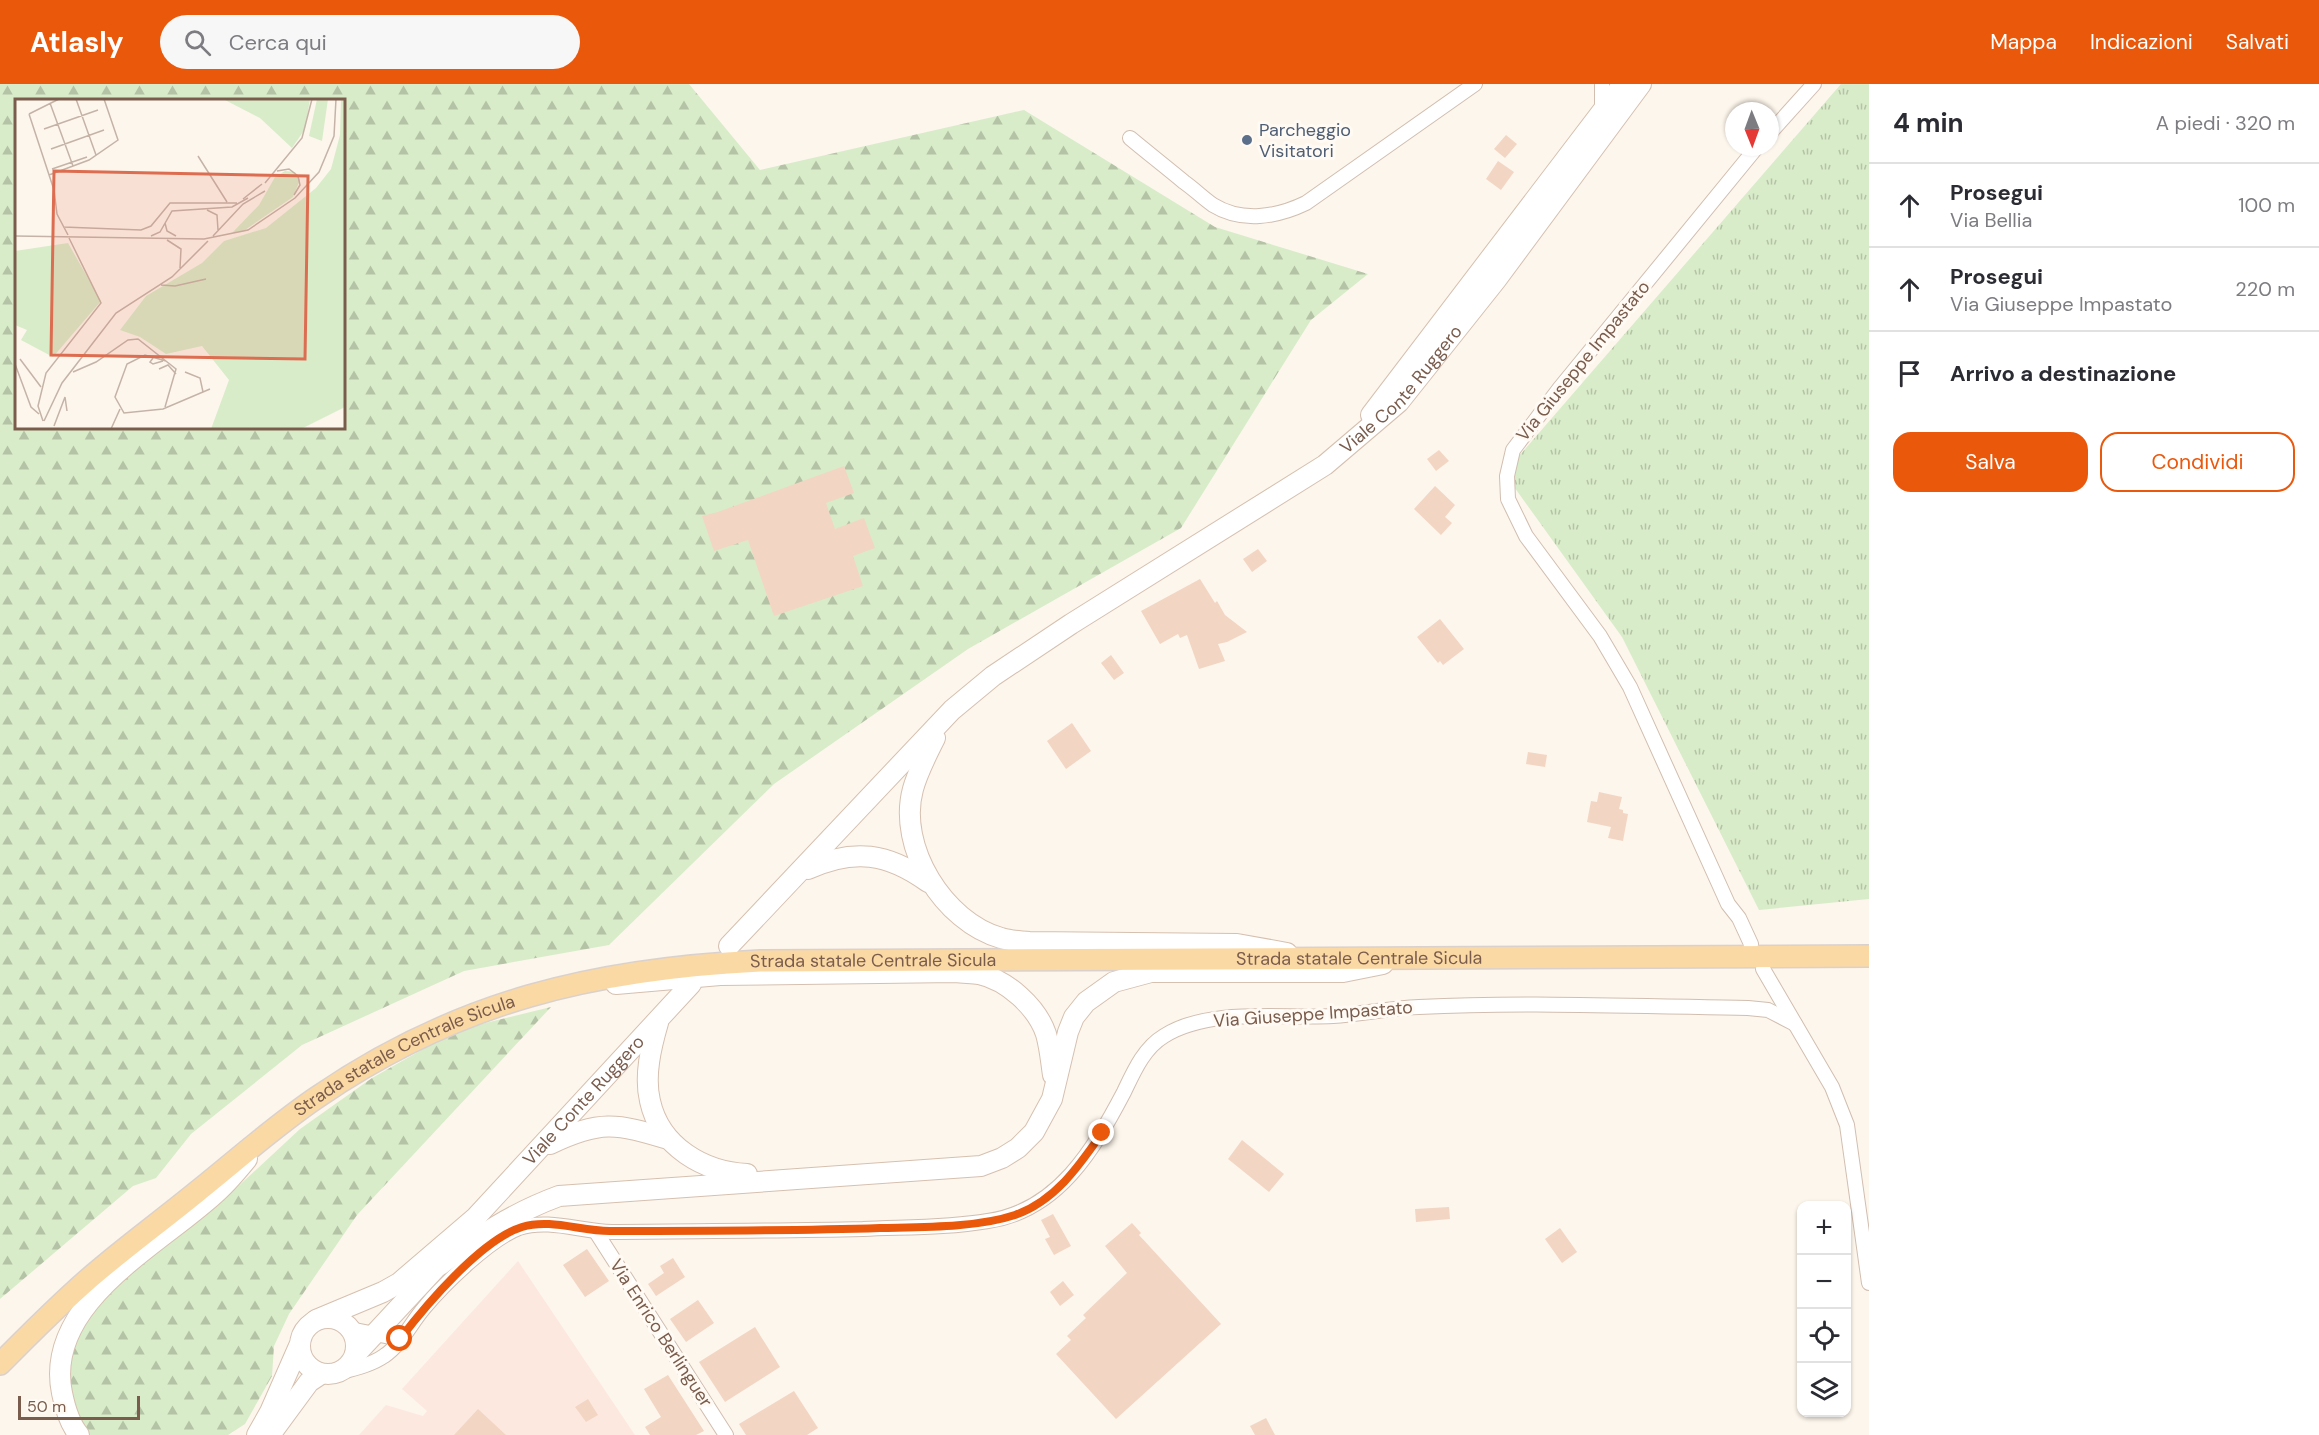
<!DOCTYPE html>
<html lang="it">
<head>
<meta charset="utf-8">
<style>
	body { margin:0; font-family:"DM Sans",sans-serif; background:#f7f7f7; color:#2b2b33 }
	.controls { position:absolute; right:18px; bottom:18px; display:grid; overflow:hidden; border-radius:12px; box-shadow:0 2px 4px #0004 }
	.controls button { width:54px; height:54px; display:grid; place-items:center; padding:0; border:0; border-bottom:2px solid #e1e1e2; background:#fff; color:#2b2b33; font:30px sans-serif }
	.compass { position:absolute; left:1725px; top:18px; width:54px; height:54px; border-radius:50%; background:#fff; box-shadow:0 2px 4px #0004; rotate:179deg }
	.scale { position:absolute; left:18px; bottom:15px; width:122px; box-sizing:border-box; padding-left:6px; border:3px solid #7a5c4d; border-top:0; font-size:16px; line-height:21px; white-space:nowrap; color:#7a5c4d; -webkit-text-stroke:4px #fffaf3; paint-order:stroke }
	.stop { position:absolute; width:18px; height:18px; margin:-14px; border:4px solid #ea580c; border-radius:50%; background:#fff }
	.stop.end { background:#ea580c; border-color:#fff; box-shadow:0 2px 6px #0008 }
	.list { margin:0; padding:0; list-style:none }
	h2 { display:flex; justify-content:space-between; align-items:center; height:78px; margin:0; padding:0 24px; font-size:26px }
	h2 small { font-size:20px; font-weight:400; color:#7c7c81 }
	.list li { display:grid; grid-template-columns:39px 1fr auto; gap:18px; align-items:center; box-sizing:border-box; height:84px; padding:0 24px; border-top:2px solid #e1e1e2 }
	.list b { display:block; font-size:22px; white-space:nowrap }
	.list p { margin:0; font-size:20px; white-space:nowrap; color:#7c7c81 }
	.list em { font-size:20px; font-style:normal; color:#7c7c81 }
	.actions { display:flex; gap:12px; padding:18px 24px }
	.actions a { flex:1; padding:14px 0; border:2px solid #ea580c; border-radius:18px; text-align:center; font-size:21px; color:#ea580c }
	.actions .main { background:#ea580c; color:#fff }
	.icon { flex:none; width:33px; height:33px; fill:none; stroke:currentColor; stroke-width:2; stroke-linecap:round; stroke-linejoin:round }
	.map { position:relative; flex:none; width:1869px; height:1351px; overflow:hidden }
	header { display:flex; align-items:center; gap:36px; box-sizing:border-box; height:84px; padding:0 30px; background:#ea580c; color:#fff }
	header strong { font-size:28px }
	nav { display:flex; gap:33px; margin-inline-start:auto; font-size:21px }
	.search { width:420px; height:54px; background:#f7f7f7; display:flex; align-items:center; gap:15px; box-sizing:border-box; padding:0 21px; border-radius:33px; color:#7c7c81; font-size:22px }
	main { display:flex }
	aside { flex:1; background:#fff }
	.map>svg:first-child { display:block }
	.commercial { fill:#fde8e0 }
	.grass { fill:url(#grass-tufts) }
	.forest { fill:url(#forest-firs); fill-rule:evenodd }
	.building { fill:#f3d5c3 }
	.lines { fill:none; stroke-linecap:round; stroke-linejoin:round }
	.street-casing { stroke:#d1beb0; stroke-width:16 }
	.secondary-casing { stroke:#d6c0b0; stroke-width:22 }
	.primary-casing { stroke:#dad1cd; stroke-width:24 }
	.street { stroke:#fff; stroke-width:14 }
	.secondary { stroke:#fff; stroke-width:20 }
	.primary { stroke:#fbd9a5; stroke-width:21 }
	.route { stroke:#ea580c; stroke-width:8 }
	.service-dot { fill:#5c6f8a; stroke:#fffaf3; stroke-width:2 }
	.labels { text-anchor:middle; dominant-baseline:central; stroke-width:6; stroke-linejoin:round; paint-order:stroke }
	.service-label { font-size:18px; fill:#4e5e75; stroke:#fffaf3; text-anchor:start }
	.street-label { font-size:18px; fill:#7a5c4d; stroke:#fffaf3 }
	.inset-road { fill:none; stroke:#c5b3a7; stroke-width:1.5 }
	.view { fill:#dc6d51; fill-opacity:0.15; stroke:#dc6d51; stroke-width:3 }
	.inset-edge { fill:none; stroke:#7a5c4d; stroke-width:3 }
</style>
</head>
<body>
<header>
<strong>Atlasly</strong>
<div class="search"><svg class="icon" aria-label="search" viewBox="0 0 24 24"><circle cx="10" cy="10" r="6"/><path d="M15 15l6 6"/></svg>Cerca qui</div>
<nav><a>Mappa</a><a>Indicazioni</a><a>Salvati</a></nav>
</header>
<main>
<div class="map">
<svg width="1869" height="1351" viewBox="0 0 1869 1351">
	<defs>
		<pattern id="grass-tufts" width="24" height="20" patternUnits="userSpaceOnUse" patternTransform="scale(1.5)"><rect width="24" height="20" fill="#d8ecc9"/><path d="M3 7l-1-3M5 7V3M7 7l1-3M15 17l-1-3M17 17v-4M19 17l1-3" fill="none" stroke="#b4c2a5"/></pattern>
		<pattern id="forest-firs" width="22" height="20" patternUnits="userSpaceOnUse" patternTransform="scale(1.5)"><rect width="22" height="20" fill="#d8ecc9"/><path d="M5 1l3.5 6h-7zM16 11l3.5 6h-7z" fill="#b4c2a5"/></pattern>
	</defs>
	<rect width="100%" height="100%" fill="#fdf6ec"/>
	<path class="commercial" d="M 518,1177 L 635,1351 L 359,1351 L 386,1321 L 423,1332 L 427,1327 L 402,1305 Z"/>
	<path class="grass" d="M 1841,0 L 1869,0 L 1869,815 L 1759,826 L 1622,553 L 1512,400 L 1519,372 Z"/>
	<g class="forest">
		<path d="M 0,0 L 689,0 L 760,86 L 1024,26 L 1215,143 L 1368,190 L 1311,236 L 1181,444 L 968,565 L 774,700 L 609,861 L 464,887 L 302,961 L 191,1050 L 156,1094 L 133,1102 L 0,1215 ZM 16,16 L 344,16 L 344,344 L 16,344 Z"/>
		<path d="M 551,923 L 357,1131 L 289,1230 L 274,1262 L 272,1292 L 245,1340 L 228,1351 L 84,1351 L 61,1320 L 69,1243 L 107,1195 L 218,1121 L 300,1045 L 372,994 L 457,946 Z"/>
	</g>
	<g class="building">
		<path d="M 1506,51 L 1517,60 L 1505,74 L 1494,65 Z"/>
		<path d="M 1498,77 L 1514,88 L 1501,106 L 1486,95 Z"/>
		<path d="M 1439,366 L 1449,377 L 1436,387 L 1427,375 Z"/>
		<path d="M 844,382 L 854,409 L 826,419 L 835,445 L 864,434 L 875,464 L 853,472 L 863,502 L 774,532 L 748,456 L 714,467 L 702,432 L 718,428 Z"/>
		<path d="M 1435,402 L 1455,421 L 1445,433 L 1452,439 L 1441,451 L 1414,425 Z"/>
		<path d="M 1258,465 L 1267,477 L 1252,488 L 1243,475 Z"/>
		<path d="M 1200,495 L 1215,519 L 1217,517 L 1225,531 L 1247,548 L 1227,558 L 1218,560 L 1225,577 L 1199,585 L 1187,551 L 1180,554 L 1178,550 L 1160,560 L 1141,527 Z"/>
		<path d="M 1440,535 L 1464,565 L 1443,581 L 1440,577 L 1438,579 L 1417,553 Z"/>
		<path d="M 1111,571 L 1124,589 L 1114,596 L 1101,579 Z"/>
		<path d="M 1072,639 L 1091,667 L 1066,685 L 1047,657 Z"/>
		<path d="M 1528,668 L 1547,671 L 1545,683 L 1526,680 Z"/>
		<path d="M 1599,708 L 1622,713 L 1619,725 L 1623,726 L 1623,729 L 1628,730 L 1623,757 L 1608,754 L 1611,743 L 1587,738 L 1591,717 L 1597,718 Z"/>
		<path d="M 1242,1056 L 1284,1090 L 1269,1108 L 1228,1075 Z"/>
		<path d="M 1449,1123 L 1450,1135 L 1416,1138 L 1415,1125 Z"/>
		<path d="M 1053,1130 L 1071,1162 L 1054,1171 L 1045,1155 L 1050,1153 L 1041,1136 Z"/>
		<path d="M 1132,1139 L 1141,1149 L 1139,1151 L 1221,1240 L 1116,1335 L 1056,1270 L 1071,1256 L 1067,1252 L 1086,1234 L 1083,1231 L 1127,1189 L 1105,1162 Z"/>
		<path d="M 1560,1144 L 1577,1168 L 1562,1179 L 1545,1155 Z"/>
		<path d="M 587,1165 L 609,1197 L 585,1213 L 563,1181 Z"/>
		<path d="M 673,1174 L 685,1193 L 656,1212 L 648,1200 L 664,1189 L 660,1182 Z"/>
		<path d="M 1063,1197 L 1074,1211 L 1060,1222 L 1050,1208 Z"/>
		<path d="M 698,1216 L 714,1239 L 686,1258 L 670,1235 Z"/>
		<path d="M 755,1243 L 780,1283 L 725,1318 L 699,1278 Z"/>
		<path d="M 668,1291 L 704,1347 L 696,1351 L 650,1351 L 645,1343 L 661,1333 L 644,1305 Z"/>
		<path d="M 794,1307 L 818,1344 L 807,1351 L 746,1351 L 739,1340 Z"/>
		<path d="M 588,1315 L 598,1331 L 586,1338 L 575,1323 Z"/>
		<path d="M 478,1325 L 506,1351 L 454,1351 Z"/>
		<path d="M 1266,1334 L 1275,1351 L 1255,1351 L 1250,1342 Z"/>
	</g>
	<g class="lines">
		<g class="street-casing">
			<g id="street">
				<path d="M 1602,0 L 1602,27"/>
				<path d="M 1770,49 L 1814,0"/>
				<path d="M 1130,54 C 1148,69 1166,83 1184,98 C 1194,105 1203,114 1213,121 C 1242,139 1277,133 1306,119 L 1475,0"/>
				<path d="M 1751,860 L 1739,834 L 1728,820 L 1630,603 L 1600,552 L 1526,452 L 1508,415 L 1507,392 L 1513,366 L 1559,305 L 1757,63"/>
				<path d="M 1763,885 L 1832,1003 L 1847,1041 L 1869,1199"/>
				<path d="M 596,1148 L 726,1351"/>
				<path d="M 350,1245 L 400,1255"/>
				<path d="M 340,1288 C 355,1285 371,1281 384,1272 C 401,1261 411,1239 424,1224 C 444,1200 490,1155 519,1144 C 549,1134 582,1148 612,1148 C 696,1147 780,1147 863,1145 C 904,1143 947,1144 988,1137 C 1058,1127 1094,1065 1124,1008 C 1134,987 1144,964 1164,952 C 1210,923 1282,935 1333,932 C 1362,930 1390,924 1419,923 C 1528,918 1639,922 1748,924 L 1768,926 L 1795,940"/>
			</g>
		</g>
		<g class="secondary-casing">
			<g id="secondary">
				<path d="M 1371,331 L 1623,0"/>
				<path d="M 935,654 C 927,670 918,687 913,705 C 897,763 944,838 1001,854 C 1010,857 1020,857 1029,858 L 1237,860 L 1287,869"/>
				<path d="M 808,785 C 854,764 888,769 928,798"/>
				<path id="s1" d="M 729,862 L 952,626 L 993,592 L 1071,540 L 1325,381 L 1399,318 L 1496,196 L 1641,0"/>
				<path d="M 616,900 L 720,891 L 956,888 C 963,889 971,889 979,890 C 1007,896 1037,923 1046,950 C 1050,964 1051,978 1053,991"/>
				<path d="M 658,939 C 651,963 644,992 650,1017 C 660,1063 704,1088 747,1090"/>
				<path d="M 550,1060 C 600,1036 616,1039 668,1055"/>
				<path d="M 440,1181 C 478,1152 513,1129 559,1112 L 981,1082 L 1002,1074 L 1018,1064 L 1034,1048 L 1052,1015 L 1068,948 L 1074,933 L 1086,918 L 1114,898 L 1151,888 L 1343,888 L 1383,880"/>
				<circle cx="328" cy="1262" r="28"/>
				<path id="s2" d="M 316,1236 L 383,1208 L 399,1199 L 476,1133 L 691,900"/>
				<path d="M 355,1271 L 447,1172"/>
				<path d="M 79,1351 C 69,1339 65,1324 62,1309 C 43,1217 164,1159 219,1106 C 229,1097 238,1086 247,1075"/>
				<path d="M 257,1351 L 270,1328 L 299,1262"/>
				<path d="M 270,1351 L 309,1298 L 321,1290"/>
			</g>
		</g>
		<g class="primary-casing">
			<g id="primary">
				<path id="s3" d="M 0,1280 C 32,1248 64,1215 99,1186 C 131,1159 165,1134 198,1107 C 238,1075 277,1040 319,1012 C 458,917 595,885 760,877 L 1869,872"/>
			</g>
		</g>
		<use href="#street" class="street"/>
		<use href="#secondary" class="secondary"/>
		<use href="#primary" class="primary"/>
	</g>
	<g class="lines">
		<path class="route" d="M 400,1255 C 426,1221 481,1156 522,1143 C 551,1134 583,1148 612,1147 C 701,1147 791,1147 880,1144 C 921,1143 976,1144 1015,1131 C 1055,1117 1079,1082 1102,1049"/>
	</g>
	<circle class="service-dot" cx="1247" cy="56" r="6"/>
	<g class="labels">
		<g class="service-label">
			<text x="1259" y="46">Parcheggio<tspan x="1259" dy="21">Visitatori</tspan></text>
		</g>
		<g class="street-label">
			<text transform="translate(1583 277) rotate(-51)">Via Giuseppe Impastato</text>
			<text stroke="none"><textPath href="#s1" startOffset="879">Viale Conte Ruggero</textPath></text>
			<text stroke="none"><textPath href="#s3" startOffset="1484">Strada statale Centrale Sicula</textPath></text>
			<text stroke="none"><textPath href="#s3" startOffset="998">Strada statale Centrale Sicula</textPath></text>
			<text transform="translate(1313 930) rotate(-4)">Via Giuseppe Impastato</text>
			<text stroke="none"><textPath href="#s3" startOffset="512">Strada statale Centrale Sicula</textPath></text>
			<text stroke="none"><textPath href="#s2" startOffset="351">Viale Conte Ruggero</textPath></text>
			<text transform="translate(661 1249) rotate(57)">Via Enrico Berlinguer</text>
		</g>
	</g>
	<g transform="translate(15 15)">
		<rect width="330" height="330" fill="#fdf6ec"/>
		<path d="M 53,144 L 86,202 L 38,258 L 6,241 L 12,231 L 0,226 L 0,152 Z" fill="#d8ecc9"/>
		<path d="M 295,0 L 290,30 L 277,49 L 245,19 L 210,1 ZM 302,0 L 313,0 L 307,42 L 294,37 ZM 326,0 L 330,0 L 330,308 L 286,330 L 196,330 L 214,281 L 187,247 L 151,255 L 125,238 L 105,231 L 131,197 L 187,164 L 209,142 L 251,129 L 301,89 L 316,70 L 325,36 ZM 270,72 L 280,73 L 285,81 L 278,98 L 230,131 L 217,134 L 244,106 L 260,78 Z" fill="#d8ecc9"/>
		<path class="inset-road" d="M 61,0 L 81,56M 35,4 L 58,67M 14,15 L 39,91 L 42,115 L 53,136M 14,15 L 44,0M 29,30 L 83,11M 36,50 L 89,31M 183,57 L 212,103M 37,70 L 72,58M 262,72 L 274,70 L 283,77 L 285,86 L 279,96M 34,76 L 74,61 L 103,41 L 89,0M 250,84 L 287,39 L 297,0M 228,100 L 247,85M 192,111 L 202,116 L 203,131M 150,124 L 152,132 L 161,137M 48,128 L 126,131 L 136,127 L 155,104 L 222,104M 0,137 L 189,140 L 233,131 L 280,99 L 304,73 L 319,37 L 321,0M 136,137 L 145,133 L 157,112 L 217,108 L 233,99M 198,137 L 228,105 L 250,92M 152,141 L 166,150 L 165,169M 146,186 L 160,187 L 191,180M 138,259 L 135,263 L 138,265 L 148,262M 5,260 L 26,288M 151,262 L 130,256 L 112,265 L 100,298 L 109,314 L 148,310 L 195,290M 0,265 L 16,308 L 24,315M 144,270 L 153,266 L 161,275M 58,273 L 81,263 L 113,241 L 123,240 L 161,270 L 150,308M 170,273 L 185,279 L 188,293M 28,322 L 23,307 L 31,274 L 86,204 L 54,139M 29,322 L 47,284 L 101,214 L 157,178 L 193,142M 39,327 L 50,298 L 52,312M 96,330 L 105,310"/>
		<path class="view" d="M 39,72 L 293,77 L 290,260 L 36,256 Z"/>
		<rect width="330" height="330" class="inset-edge"/>
	</g>
</svg>
<div class="controls">
<button>+</button>
<button>−</button>
<button><svg class="icon" aria-label="locate" viewBox="0 0 24 24"><circle cx="12" cy="12" r="6"/><path d="M12 2v4M12 18v4M2 12h4M18 12h4"/></svg></button>
<button><svg class="icon" aria-label="layers" viewBox="0 0 24 24"><path d="M12 4l9 5-9 5-9-5zM3 14l9 5 9-5"/></svg></button>
</div>
<svg class="compass" viewBox="-18 -18 36 36"><path d="M0-13l5 13h-10z" fill="#e53935"/><path d="M0 13l5-13h-10z" fill="#7c7c81"/></svg>
<div class="scale">50 m</div>
<div class="stop" style="left:400px;top:1255px"></div>
<div class="stop end" style="left:1102px;top:1049px"></div>
</div>
<aside>
<h2>4 min<small>A piedi · 320 m</small></h2>
<ul class="list">
<li><svg class="icon" aria-label="ahead" viewBox="0 0 24 24"><path d="M12 20V5M6 11l6-6 6 6"/></svg><div><b>Prosegui</b><p>Via Bellia</p></div><em>100 m</em></li>
<li><svg class="icon" aria-label="ahead" viewBox="0 0 24 24"><path d="M12 20V5M6 11l6-6 6 6"/></svg><div><b>Prosegui</b><p>Via Giuseppe Impastato</p></div><em>220 m</em></li>
<li><svg class="icon" aria-label="arrive" viewBox="0 0 24 24"><path d="M6 21V4h12l-3 4 3 4H6"/></svg><div><b>Arrivo a destinazione</b></div></li>
</ul>
<div class="actions"><a class="main">Salva</a><a>Condividi</a></div>
</aside>
</main>
</body>
</html>
